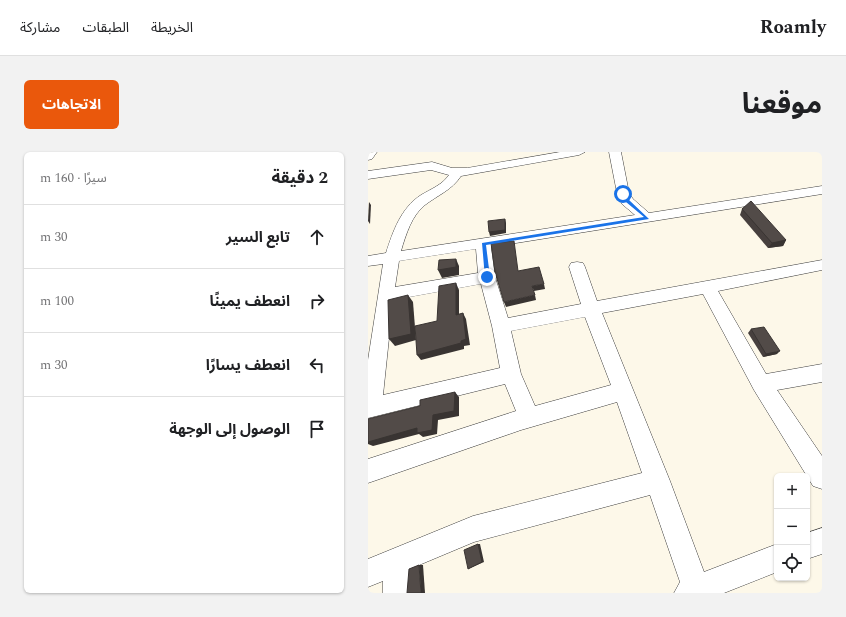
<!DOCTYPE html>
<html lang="ar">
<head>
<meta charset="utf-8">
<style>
	body { margin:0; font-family:Spectral,"Noto Sans Arabic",serif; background:#f2f2f2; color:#202124; direction:rtl }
	.controls { position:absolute; right:12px; bottom:12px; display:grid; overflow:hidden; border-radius:6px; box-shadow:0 1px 3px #0004 }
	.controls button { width:36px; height:36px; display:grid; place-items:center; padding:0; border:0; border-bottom:1px solid #e0e0e0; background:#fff; color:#202124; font:20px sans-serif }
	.stop { position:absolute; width:12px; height:12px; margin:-9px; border:3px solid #1a73e8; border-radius:50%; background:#fff }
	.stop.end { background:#1a73e8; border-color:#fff; box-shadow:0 1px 4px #0008 }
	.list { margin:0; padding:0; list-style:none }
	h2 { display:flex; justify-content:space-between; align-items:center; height:52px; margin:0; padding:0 16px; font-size:17px }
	h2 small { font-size:13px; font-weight:400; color:#757577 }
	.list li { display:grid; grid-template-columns:26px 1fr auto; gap:12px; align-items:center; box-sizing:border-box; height:64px; padding:0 16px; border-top:1px solid #e0e0e0 }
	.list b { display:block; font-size:15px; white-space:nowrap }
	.list em { font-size:13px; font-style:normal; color:#757577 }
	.icon { flex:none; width:22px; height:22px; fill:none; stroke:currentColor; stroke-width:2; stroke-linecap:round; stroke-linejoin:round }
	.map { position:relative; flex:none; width:454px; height:441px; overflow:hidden; direction:ltr; border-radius:6px }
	header { display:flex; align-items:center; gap:24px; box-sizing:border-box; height:56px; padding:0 20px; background:#fff; border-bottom:1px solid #e0e0e0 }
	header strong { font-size:19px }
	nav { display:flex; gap:22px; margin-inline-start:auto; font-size:14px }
	.intro { display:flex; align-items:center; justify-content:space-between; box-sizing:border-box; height:96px; padding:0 24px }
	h1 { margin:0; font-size:28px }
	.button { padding:10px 18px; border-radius:6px; background:#ea580c; color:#fff; font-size:14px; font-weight:700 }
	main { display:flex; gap:24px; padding:0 24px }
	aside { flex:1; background:#fff; border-radius:6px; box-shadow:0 1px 3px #0004 }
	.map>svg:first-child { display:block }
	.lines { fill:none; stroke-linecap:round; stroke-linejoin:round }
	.street-casing { stroke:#3d3d3d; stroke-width:1 }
	.street { fill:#fff; fill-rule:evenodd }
	.wall { fill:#47403e }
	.shaded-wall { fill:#393432 }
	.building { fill:#524b48; stroke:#393432 }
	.route { fill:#1a73e8 }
</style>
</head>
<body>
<header>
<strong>Roamly</strong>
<nav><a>الخريطة</a><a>الطبقات</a><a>مشاركة</a></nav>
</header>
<div class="intro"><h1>موقعنا</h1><a class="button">الاتجاهات</a></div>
<main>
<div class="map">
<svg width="454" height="441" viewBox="0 0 454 441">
	<rect width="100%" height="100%" fill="#fdf8e9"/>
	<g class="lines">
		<g class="street-casing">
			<g id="street">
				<path d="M 0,0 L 9,0 L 4,7 L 0,8 Z"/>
				<path d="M 192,0 L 217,0 L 211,3 L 93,24 C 84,38 70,43 57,53 C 44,63 38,82 33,99 L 267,63 L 254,52 L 249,41 L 241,0 L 253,0 L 261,41 L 265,47 L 281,61 L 454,34 L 454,42 L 123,95 L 127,125 L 140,166 L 213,152 L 201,115 L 203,111 L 209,110 L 215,111 L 217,115 L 229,149 L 454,108 L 454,118 L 350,139 L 398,222 L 454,212 L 454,230 L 409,238 L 454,304 L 454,337 L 445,334 L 386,238 L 335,142 L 234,161 L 302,329 L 336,420 L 409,392 L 409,420 L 356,441 L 306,441 L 312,430 L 282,343 L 106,390 L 44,416 L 43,441 L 15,441 L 15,429 L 0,435 L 0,407 L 105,364 L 274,321 L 249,250 L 153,278 L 0,331 L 0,307 L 148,259 L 137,232 L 0,266 L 0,208 L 15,112 L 0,114 L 0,104 L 18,101 C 25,79 33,56 53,43 C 63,37 74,33 81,23 L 63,18 L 0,27 L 0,19 L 64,10 L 84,16 L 99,16 ZM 108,97 L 110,121 L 27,135 L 31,109 ZM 113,132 L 124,174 L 132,216 L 15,243 L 25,148 ZM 217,165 L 243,233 L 167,254 L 153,222 L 143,179 Z"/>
				<path d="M 454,376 L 454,402 L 439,407 L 439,381 Z"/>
			</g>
		</g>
		<use href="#street" class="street"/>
	</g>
	<g class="wall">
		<path d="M 374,57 L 418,88 L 415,94 L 400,96 L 372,63 Z"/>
		<path d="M 383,177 L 409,202 L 395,205 L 380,181 Z"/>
	</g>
	<g class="shaded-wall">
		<path d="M 1,50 L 3,53 L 2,72 L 0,69 Z"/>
		<path d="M 137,67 L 138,71 L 138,81 L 122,84 L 121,80 Z"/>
		<path d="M 418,88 L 415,94 L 400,96 L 404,91 Z"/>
		<path d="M 88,107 L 91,114 L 91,123 L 74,126 L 70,118 Z"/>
		<path d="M 88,131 L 91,138 L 91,168 L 88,163 Z"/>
		<path d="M 176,132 L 177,137 L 166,139 L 164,134 Z"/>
		<path d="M 40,143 L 45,150 L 48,188 L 27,194 L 21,187 Z"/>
		<path d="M 167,143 L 168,148 L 138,155 L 136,150 Z"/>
		<path d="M 95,161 L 98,167 L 102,193 L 96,194 L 96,197 L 53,208 L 49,203 L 93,189 Z"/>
		<path d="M 412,199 L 409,202 L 395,205 L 398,202 Z"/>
		<path d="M 87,240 L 91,245 L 91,264 L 70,268 L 69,282 L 55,285 L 51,282 L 5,294 L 0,292 L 0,290 Z"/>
		<path d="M 110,392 L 112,392 L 116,410 L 102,416 L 100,417 Z"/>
		<path d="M 51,413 L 55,413 L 57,441 L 53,441 Z"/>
	</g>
	<g class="building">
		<path d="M 383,49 L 418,88 L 404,91 L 374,57 Z"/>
		<path d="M 137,67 L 137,78 L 121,80 L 120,69 Z"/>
		<path d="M 146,89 L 150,119 L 171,115 L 176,132 L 164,134 L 167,143 L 136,150 L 127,120 L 123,91 Z"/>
		<path d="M 88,107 L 88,115 L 70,118 L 71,108 Z"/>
		<path d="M 88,131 L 88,163 L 95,161 L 98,187 L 93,189 L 93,191 L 49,203 L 47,174 L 69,169 L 71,134 Z"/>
		<path d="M 40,143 L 43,182 L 21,187 L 20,148 Z"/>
		<path d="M 396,175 L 412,199 L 398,202 L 383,177 Z"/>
		<path d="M 87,240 L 86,259 L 65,263 L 64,278 L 49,281 L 49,276 L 0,290 L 0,267 L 52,254 L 52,248 Z"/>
		<path d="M 110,392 L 114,410 L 100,417 L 96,398 Z"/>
		<path d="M 51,413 L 53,441 L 39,441 L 41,417 Z"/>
	</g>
	<path class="route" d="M 253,42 L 256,41 L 261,48 L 281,67 L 118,93 L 122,125 L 117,126 L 114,91 L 276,65 L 258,50 Z"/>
</svg>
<div class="controls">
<button>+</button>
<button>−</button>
<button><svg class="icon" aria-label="locate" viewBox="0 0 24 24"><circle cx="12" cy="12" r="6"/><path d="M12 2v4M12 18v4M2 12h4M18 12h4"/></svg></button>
</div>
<div class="stop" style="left:255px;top:42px"></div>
<div class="stop end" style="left:119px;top:125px"></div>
</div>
<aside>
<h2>2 دقيقة<small>سيرًا · 160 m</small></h2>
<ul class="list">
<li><svg class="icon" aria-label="ahead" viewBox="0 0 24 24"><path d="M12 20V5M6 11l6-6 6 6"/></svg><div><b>تابع السير</b></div><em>30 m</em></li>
<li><svg class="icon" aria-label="right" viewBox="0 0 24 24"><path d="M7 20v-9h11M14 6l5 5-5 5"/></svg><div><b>انعطف يمينًا</b></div><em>100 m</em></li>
<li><svg class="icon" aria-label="left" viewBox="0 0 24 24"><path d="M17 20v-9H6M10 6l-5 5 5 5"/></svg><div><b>انعطف يسارًا</b></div><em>30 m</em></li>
<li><svg class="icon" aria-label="arrive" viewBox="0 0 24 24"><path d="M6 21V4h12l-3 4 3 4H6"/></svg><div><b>الوصول إلى الوجهة</b></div></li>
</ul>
</aside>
</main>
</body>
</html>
